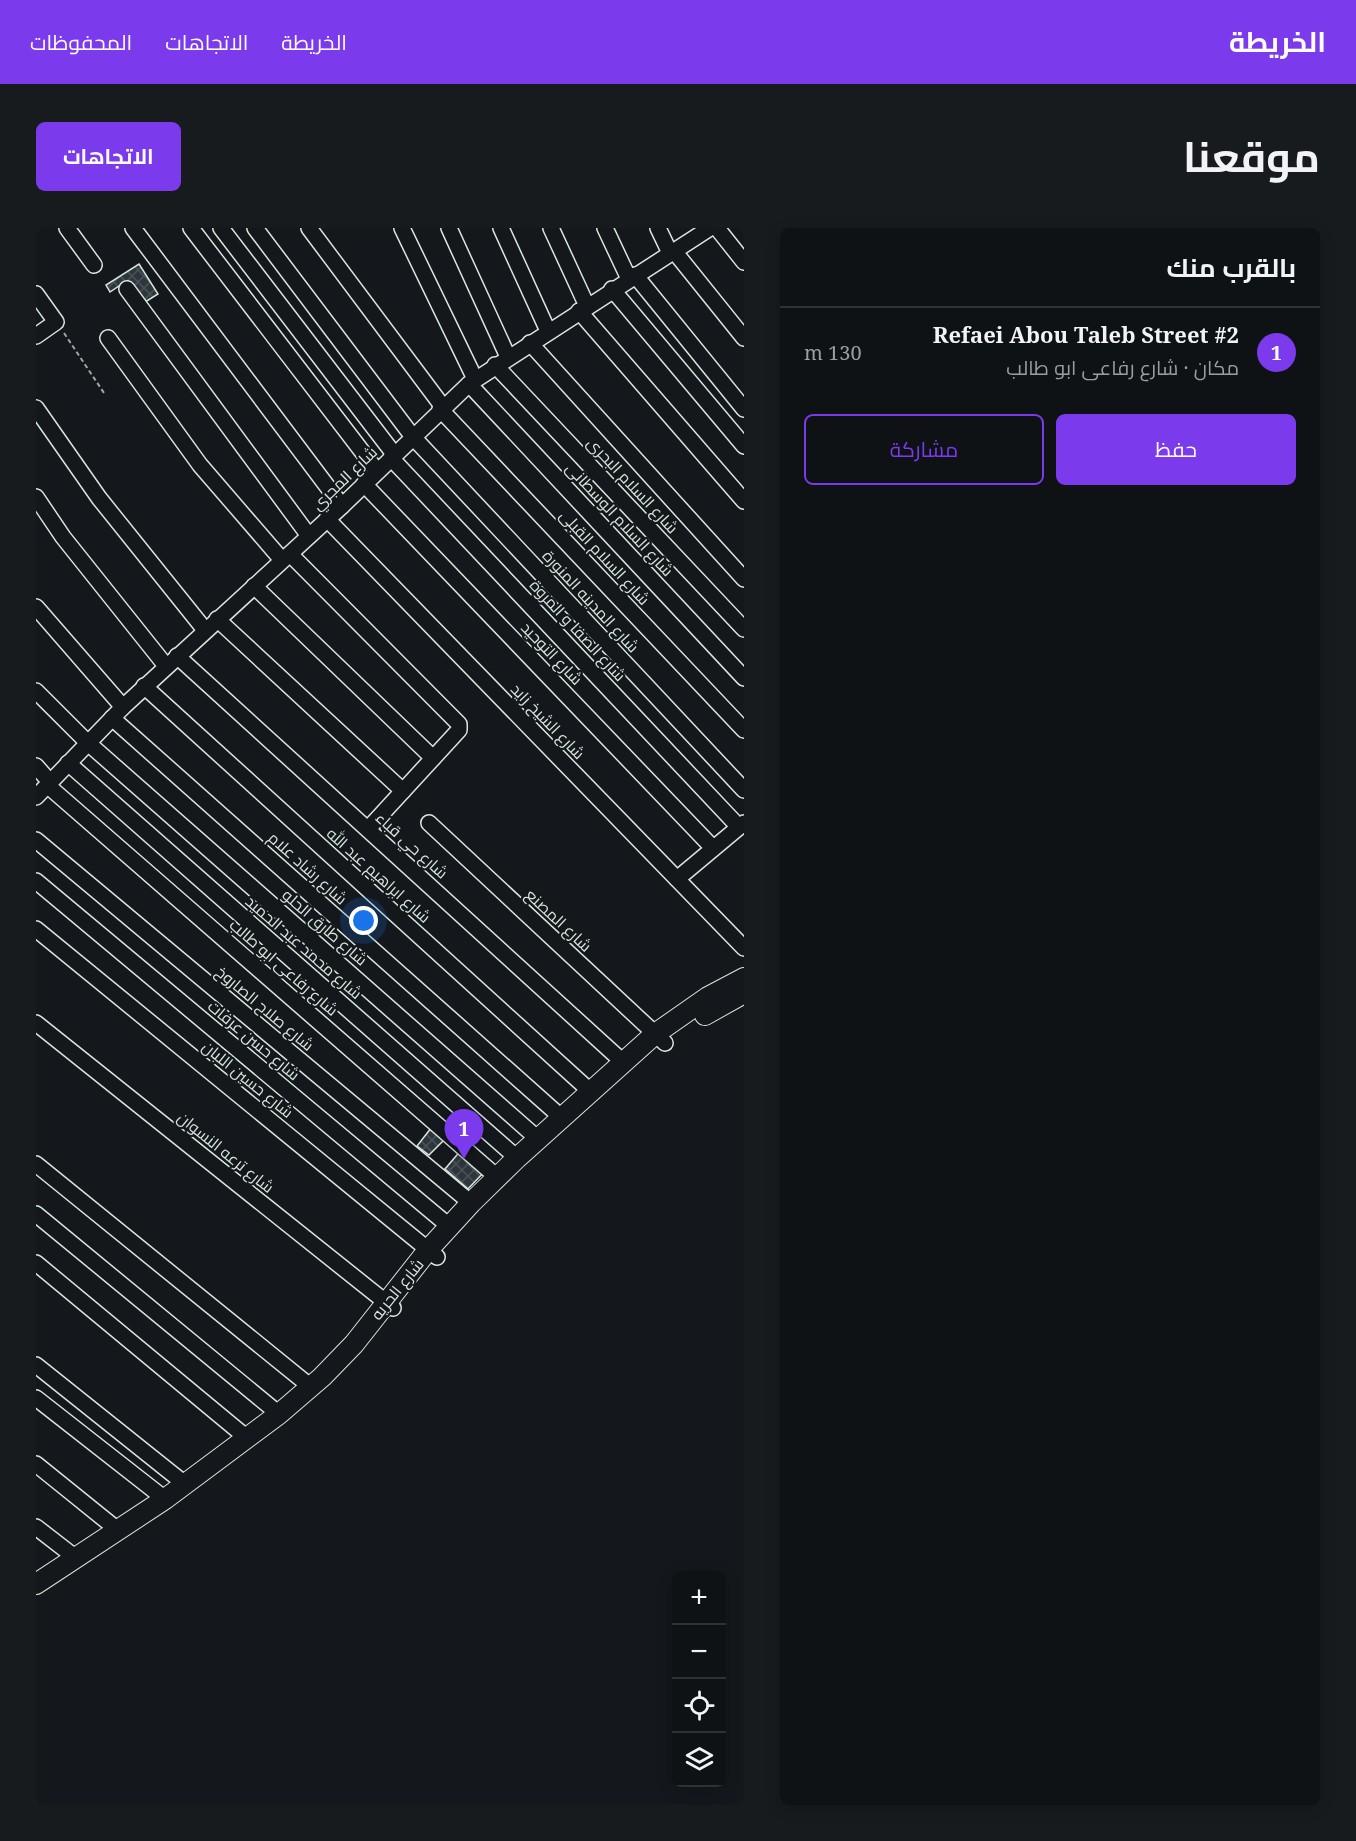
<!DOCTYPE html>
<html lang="ar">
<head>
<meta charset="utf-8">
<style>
	body { margin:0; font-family:"Noto Serif",Cairo,serif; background:#181b1e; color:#f1f3f6; direction:rtl }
	.controls { position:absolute; right:18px; bottom:18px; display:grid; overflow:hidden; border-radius:9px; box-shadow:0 3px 15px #0003 }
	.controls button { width:54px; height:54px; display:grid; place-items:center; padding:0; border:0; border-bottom:2px solid #2f3234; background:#0f1215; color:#f1f3f6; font:30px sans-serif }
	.you { position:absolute; left:328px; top:693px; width:21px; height:21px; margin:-15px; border:4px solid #fff; border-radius:50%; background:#1a73e8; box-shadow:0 0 0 9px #1a73e833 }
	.badge { display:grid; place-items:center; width:39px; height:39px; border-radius:50%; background:#7c3aed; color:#fff; font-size:20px; font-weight:700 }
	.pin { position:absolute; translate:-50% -50px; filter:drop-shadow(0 2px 3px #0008) }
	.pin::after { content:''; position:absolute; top:32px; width:21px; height:18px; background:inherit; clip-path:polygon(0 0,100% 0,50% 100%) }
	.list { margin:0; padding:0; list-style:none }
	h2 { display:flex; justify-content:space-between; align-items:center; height:78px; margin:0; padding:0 24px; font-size:26px }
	h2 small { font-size:20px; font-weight:400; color:#9b9ea0 }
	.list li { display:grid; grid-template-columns:39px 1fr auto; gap:18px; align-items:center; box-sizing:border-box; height:90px; padding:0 24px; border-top:2px solid #2f3234 }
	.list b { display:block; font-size:22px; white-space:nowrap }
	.list p { margin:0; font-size:20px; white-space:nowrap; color:#9b9ea0 }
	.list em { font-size:20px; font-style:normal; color:#9b9ea0 }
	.actions { display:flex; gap:12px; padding:18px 24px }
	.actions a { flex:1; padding:14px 0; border:2px solid #7c3aed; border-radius:9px; text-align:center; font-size:21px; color:#7c3aed }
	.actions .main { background:#7c3aed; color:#fff }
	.icon { flex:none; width:33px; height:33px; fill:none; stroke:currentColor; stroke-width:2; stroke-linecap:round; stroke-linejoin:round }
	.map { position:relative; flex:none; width:708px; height:1577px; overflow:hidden; direction:ltr; border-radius:9px }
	header { display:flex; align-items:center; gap:36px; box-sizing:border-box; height:84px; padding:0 30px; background:#7c3aed; color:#fff }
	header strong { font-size:28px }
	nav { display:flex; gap:33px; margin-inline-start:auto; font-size:21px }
	.intro { display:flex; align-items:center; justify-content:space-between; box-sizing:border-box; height:144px; padding:0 36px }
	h1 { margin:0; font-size:42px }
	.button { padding:15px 27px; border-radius:9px; background:#7c3aed; color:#fff; font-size:21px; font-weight:700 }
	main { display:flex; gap:36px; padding:0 36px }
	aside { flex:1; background:#0f1215; border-radius:9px; box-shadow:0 3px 15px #0003 }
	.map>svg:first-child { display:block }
	.building { fill:url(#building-cross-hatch); stroke:#d8e6dc; stroke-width:1.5 }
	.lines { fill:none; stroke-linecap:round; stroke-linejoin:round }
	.minor-casing { stroke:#d8e6dc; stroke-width:18 }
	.major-casing { stroke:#d8e6dc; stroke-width:22 }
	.path { stroke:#9da8a2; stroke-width:2; stroke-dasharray:4.5 3; stroke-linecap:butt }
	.minor { stroke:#14181c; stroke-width:15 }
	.major { stroke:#14181c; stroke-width:20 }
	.labels { text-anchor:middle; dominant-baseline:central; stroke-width:4.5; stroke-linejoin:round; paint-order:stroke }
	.street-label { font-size:16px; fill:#d8e6dc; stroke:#14181c }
</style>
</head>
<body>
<header>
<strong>الخريطة</strong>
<nav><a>الخريطة</a><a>الاتجاهات</a><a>المحفوظات</a></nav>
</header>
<div class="intro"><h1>موقعنا</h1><a class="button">الاتجاهات</a></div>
<main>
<aside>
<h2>بالقرب منك<small></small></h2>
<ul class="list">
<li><span class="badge">1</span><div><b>Refaei Abou Taleb Street #2</b><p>مكان · شارع رفاعى ابو طالب</p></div><em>130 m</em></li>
</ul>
<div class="actions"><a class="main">حفظ</a><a>مشاركة</a></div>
</aside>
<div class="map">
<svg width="708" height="1577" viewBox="0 0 708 1577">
	<defs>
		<pattern id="building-cross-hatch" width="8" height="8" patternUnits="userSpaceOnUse" patternTransform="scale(1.5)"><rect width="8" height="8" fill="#2c363c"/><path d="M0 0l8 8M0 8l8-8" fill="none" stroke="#4a5358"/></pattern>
	</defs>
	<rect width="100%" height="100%" fill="#14181c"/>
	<g class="building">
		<path d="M 103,36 L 122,66 L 98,81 L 83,58 L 74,64 L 70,57 Z"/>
		<path d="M 399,895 L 412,908 L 393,927 L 381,918 Z"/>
		<path d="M 426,921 L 450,942 L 432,961 L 409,941 Z"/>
	</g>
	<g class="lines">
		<g class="minor-casing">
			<g id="minor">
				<path d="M 31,0 L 58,37"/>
				<path d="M 97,0 L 306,278"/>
				<path d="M 155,0 L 341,243"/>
				<path d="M 185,0 L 358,226"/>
				<path d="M 219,0 L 377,209 L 708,562"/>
				<path d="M 273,0 L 407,179"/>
				<path d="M 366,0 L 439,151"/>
				<path d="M 413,0 L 472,129"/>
				<path d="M 465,0 L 512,103"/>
				<path d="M 515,0 L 551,78"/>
				<path d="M 569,0 L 593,51"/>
				<path d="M 622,0 L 634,25"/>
				<path d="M 681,0 L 708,34"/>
				<path d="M 638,23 L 708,110"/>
				<path d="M 599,47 L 708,181"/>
				<path d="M 91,61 L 273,308"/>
				<path d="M 576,61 L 708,218"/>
				<path d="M 0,66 L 20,94 L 0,108"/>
				<path d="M 543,83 L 708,273"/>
				<path d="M 72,110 L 164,237 L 246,332"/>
				<path d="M 494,115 L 708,351"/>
				<path d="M 459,137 L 708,401"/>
				<path d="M 433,156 L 708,450"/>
				<path d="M 0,180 L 63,270 L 169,402"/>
				<path d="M 404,181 L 708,502"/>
				<path d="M 355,230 L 703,599"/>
				<path d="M 328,256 L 677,620"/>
				<path d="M 0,269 L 27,309 L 130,438"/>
				<path d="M 291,291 L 708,720"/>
				<path d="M 254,326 L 423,496 L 423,502 L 332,601"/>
				<path d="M 218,358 L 397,530"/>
				<path d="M 0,379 L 87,479"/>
				<path d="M 181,391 L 367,563"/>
				<path d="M 141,428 L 587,834"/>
				<path d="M 108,458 L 554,863"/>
				<path d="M 0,463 L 52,515 L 502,911"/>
				<path d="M 76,490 L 525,889"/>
				<path d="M 32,535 L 481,930"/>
				<path d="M 0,538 L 14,554"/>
				<path d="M 11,557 L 461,949"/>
				<path d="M 0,569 L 87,479 L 306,278 L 433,156 L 674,0"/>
				<path d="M 393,595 L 629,815"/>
				<path d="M 0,612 L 435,975"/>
				<path d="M 641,651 L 708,595"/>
				<path d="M 0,653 L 413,998"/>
				<path d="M 0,701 L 401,1029"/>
				<path d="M 0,795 L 357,1080"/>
				<path d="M 0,936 L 275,1159"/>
				<path d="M 0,986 L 243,1186"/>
				<path d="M 0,1035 L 211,1210"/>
				<path d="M 0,1137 L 149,1256"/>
				<path d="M 0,1170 L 129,1271"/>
				<path d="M 0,1236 L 83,1303"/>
				<path d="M 0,1299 L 40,1330"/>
			</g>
		</g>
		<g class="major-casing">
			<g id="major">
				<path d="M 669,787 L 708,765"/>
				<path d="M 0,1356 L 129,1271 L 243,1186 L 286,1149 L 318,1116 L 392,1022 L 435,975 L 481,930 L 619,806 L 672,769 L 708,750"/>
			</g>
		</g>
		<path class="path" d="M 28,105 L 68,165"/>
		<use href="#minor" class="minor"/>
		<use href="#major" class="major"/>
	</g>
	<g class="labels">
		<g class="street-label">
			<text transform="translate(308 250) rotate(-44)">شارع المجري</text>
			<text transform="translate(597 257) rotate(47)">شارع السلام البحرى</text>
			<text transform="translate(584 291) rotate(47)">شارع السلام الوسطانى</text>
			<text transform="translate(569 329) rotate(47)">شارع السلام القبلى</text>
			<text transform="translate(555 373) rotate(47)">شارع المدينه المنورة</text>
			<text transform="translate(542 402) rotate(47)">شارع الصفا و المروة</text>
			<text transform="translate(516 425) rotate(46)">شارع التوحيد</text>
			<text transform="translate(512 493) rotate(46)">شارع الشيخ زايد</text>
			<text transform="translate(376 617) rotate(42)">شارع حي قباء</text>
			<text transform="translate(272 640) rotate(42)">شارع رشاد علام</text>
			<text transform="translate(343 647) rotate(42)">شارع ابراهيم عبد الله</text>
			<text transform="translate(523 692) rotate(43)">شارع المصنع</text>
			<text transform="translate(289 699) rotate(41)">شارع طارق الحلو</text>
			<text transform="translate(268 719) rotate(41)">شارع محمد عبد الحميد</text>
			<text transform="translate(248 739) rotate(41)">شارع رفاعى ابو طالب</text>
			<text transform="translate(229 780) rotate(40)">شارع صلاح الصاروخ</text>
			<text transform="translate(218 812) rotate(40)">شارع حسن عرفات</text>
			<text transform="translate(212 851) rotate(39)">شارع حسين اللبان</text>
			<text transform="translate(190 924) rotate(39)">شارع ترعه النسوان</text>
			<text transform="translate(361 1061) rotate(-51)">شارع الحريه</text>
		</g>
	</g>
</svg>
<div class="controls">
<button>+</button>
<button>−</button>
<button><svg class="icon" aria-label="locate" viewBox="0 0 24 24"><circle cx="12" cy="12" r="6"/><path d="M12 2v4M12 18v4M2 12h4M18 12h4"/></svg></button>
<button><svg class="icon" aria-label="layers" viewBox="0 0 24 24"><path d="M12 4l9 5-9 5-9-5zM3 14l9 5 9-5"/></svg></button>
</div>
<div class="you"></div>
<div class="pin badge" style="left:428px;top:931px">1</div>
</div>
</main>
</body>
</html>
